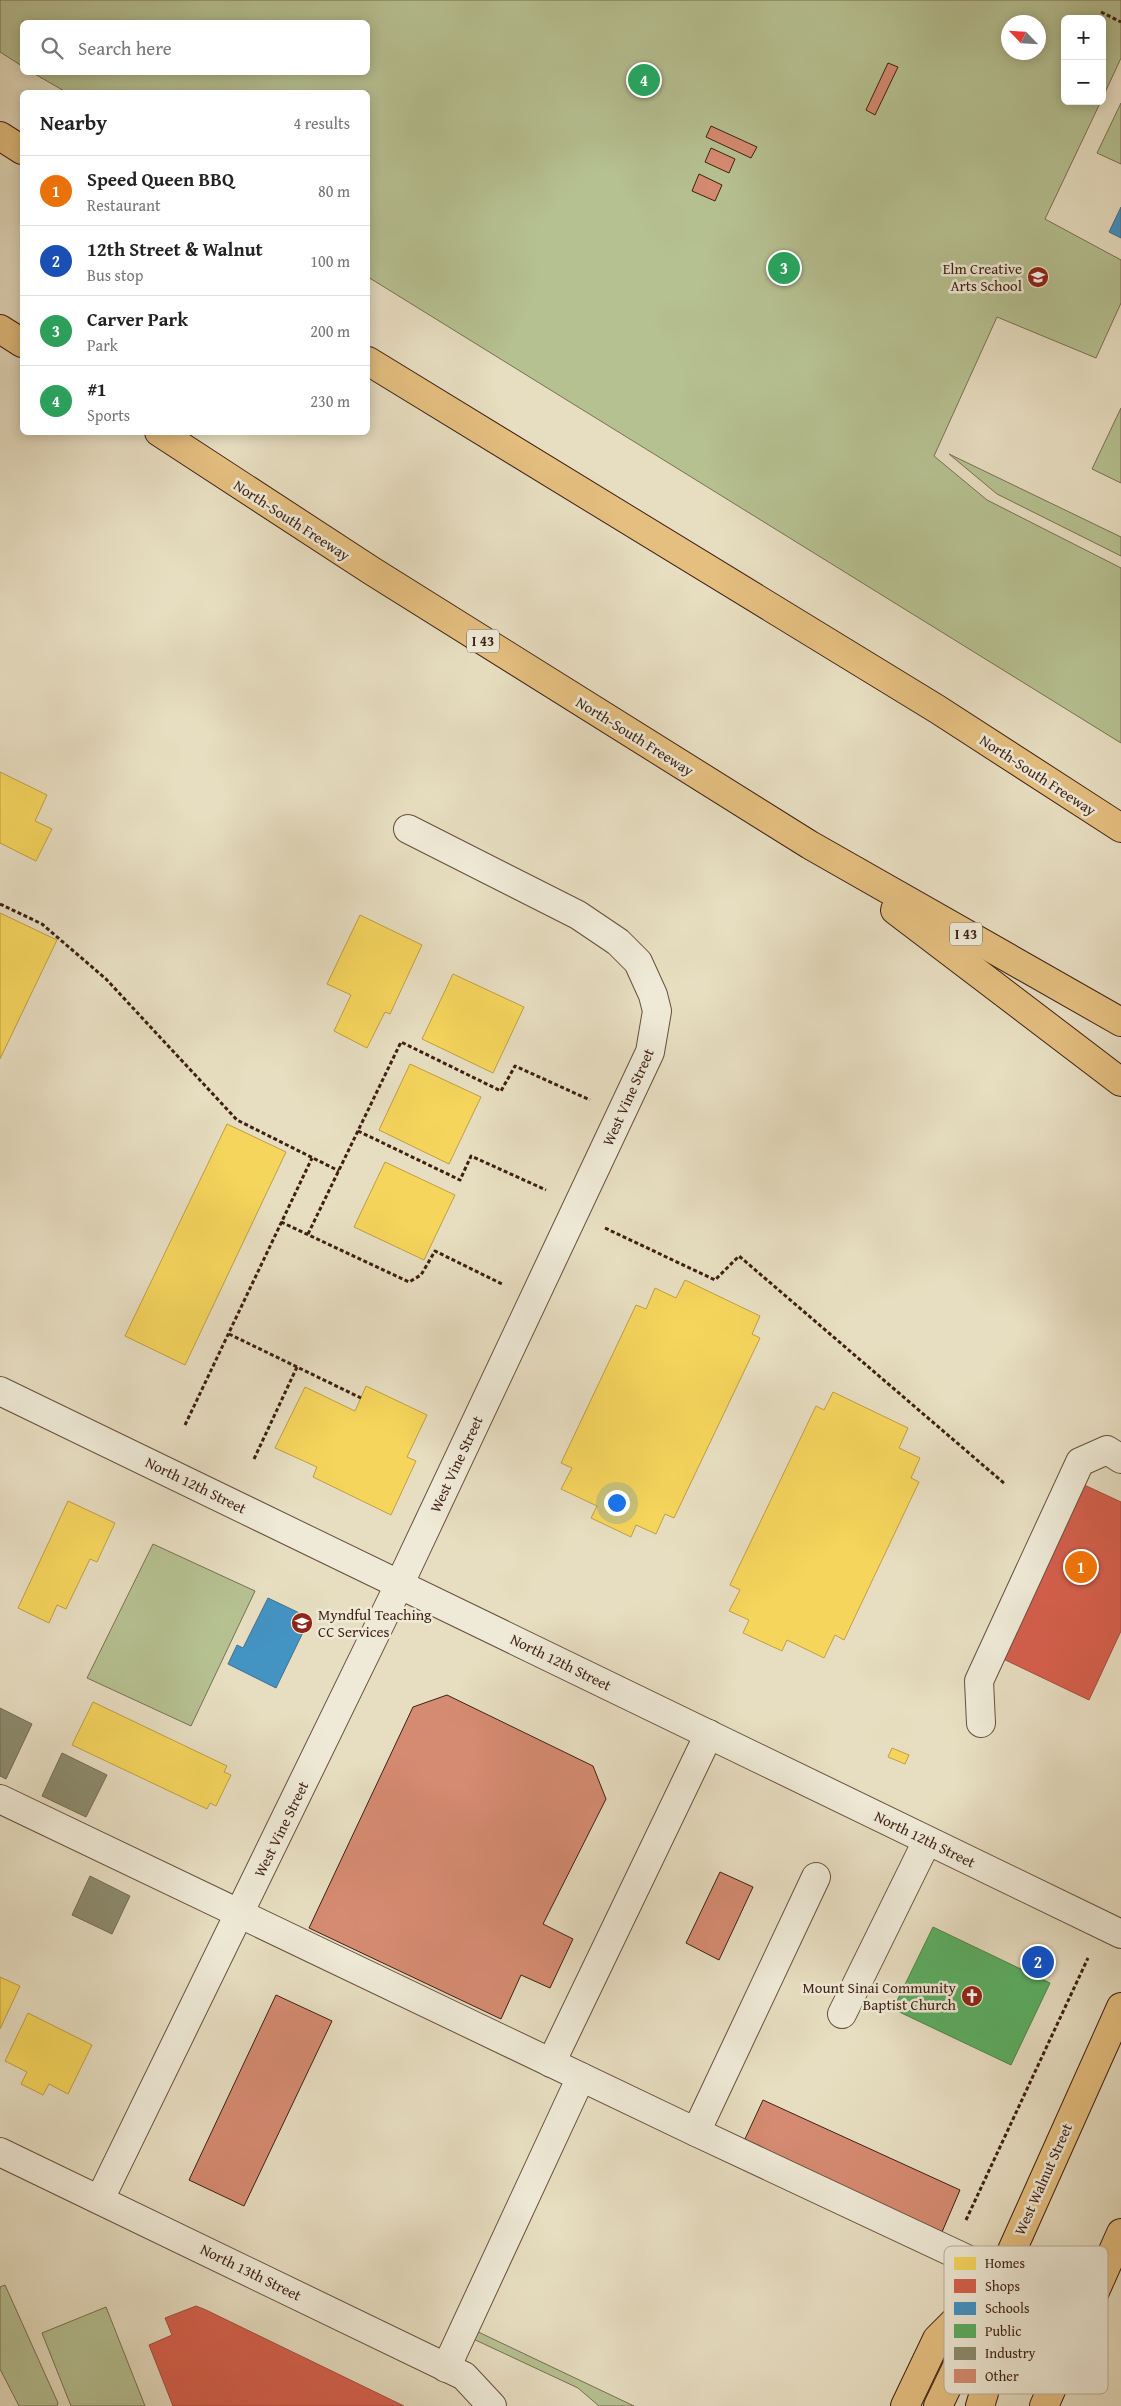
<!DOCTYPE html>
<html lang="en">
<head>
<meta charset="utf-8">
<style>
	body { margin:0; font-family:"Gentium Book Plus",serif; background:#f6f6f6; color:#222 }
	.controls { position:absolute; right:15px; top:15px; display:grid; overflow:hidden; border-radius:8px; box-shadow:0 2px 12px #0003 }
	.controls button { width:45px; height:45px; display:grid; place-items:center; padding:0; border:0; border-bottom:1px solid #e0e0e0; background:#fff; color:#222; font:25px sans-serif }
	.compass { position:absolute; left:1001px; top:15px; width:45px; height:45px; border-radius:50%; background:#fff; box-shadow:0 2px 12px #0003; rotate:295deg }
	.you { position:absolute; left:616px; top:1502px; width:18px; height:18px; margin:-12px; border:4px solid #fff; border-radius:50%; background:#1a73e8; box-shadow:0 0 0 8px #1a73e833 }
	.badge { display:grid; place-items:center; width:32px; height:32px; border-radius:50%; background:#8f2418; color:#fff; font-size:16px; font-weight:700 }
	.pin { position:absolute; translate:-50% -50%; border:2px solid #fff; box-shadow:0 1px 5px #0006 }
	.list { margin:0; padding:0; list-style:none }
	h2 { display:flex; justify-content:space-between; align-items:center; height:65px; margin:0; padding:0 20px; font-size:21px }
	h2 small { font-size:16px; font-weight:400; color:#767676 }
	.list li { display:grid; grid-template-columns:32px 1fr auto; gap:15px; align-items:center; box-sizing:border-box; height:70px; padding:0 20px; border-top:1px solid #e0e0e0 }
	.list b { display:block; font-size:19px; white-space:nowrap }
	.list p { margin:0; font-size:16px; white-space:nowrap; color:#767676 }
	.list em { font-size:16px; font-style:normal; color:#767676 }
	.icon { flex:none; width:28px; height:28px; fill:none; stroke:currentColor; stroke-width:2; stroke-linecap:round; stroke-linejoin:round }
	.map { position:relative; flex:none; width:1121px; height:2406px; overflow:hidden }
	.search { position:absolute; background:#fff; box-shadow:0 2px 12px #0003; left:20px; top:20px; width:350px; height:55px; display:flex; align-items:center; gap:12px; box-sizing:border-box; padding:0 18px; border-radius:8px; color:#767676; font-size:19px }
	.panel { position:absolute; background:#fff; box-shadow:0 2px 12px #0003; left:20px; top:90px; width:350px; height:345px; border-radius:8px }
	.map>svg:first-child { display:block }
	.green { fill:#b6c192; stroke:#7a7052; fill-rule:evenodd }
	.homes { fill:#f6d55c; stroke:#bf9e46 }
	.shops { fill:#d6604d; stroke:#a84c3b }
	.schools { fill:#4393c3; stroke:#42708e }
	.public { fill:#5aae61; stroke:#528349 }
	.industry { fill:#8c8c6e; stroke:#756b52 }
	.building { fill:#d58b71; stroke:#3e1f12 }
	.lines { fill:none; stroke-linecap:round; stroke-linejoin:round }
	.minor-casing { stroke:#684f3e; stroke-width:30 }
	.major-casing { stroke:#3e1f12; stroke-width:30 }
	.highway-casing { stroke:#3e1f12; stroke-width:30 }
	.path { stroke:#3e1f12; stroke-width:3; stroke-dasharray:4 2.5; stroke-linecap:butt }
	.minor { stroke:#efead7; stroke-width:28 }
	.major { stroke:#e4bf80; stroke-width:28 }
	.highway { stroke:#e4bf80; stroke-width:28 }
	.labels { text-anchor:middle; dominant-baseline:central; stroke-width:5; stroke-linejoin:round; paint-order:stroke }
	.shield { fill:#efead7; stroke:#735c4d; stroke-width:1 }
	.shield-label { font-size:14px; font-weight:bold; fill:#3e1f12 }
	.poi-label { font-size:15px; fill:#3e1f12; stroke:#efead7; text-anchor:end }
	.street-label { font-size:15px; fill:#3e1f12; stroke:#efead7 }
	.key { fill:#efead7; stroke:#baad9c; stroke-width:1 }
	.key-label { font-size:14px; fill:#3e1f12 }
</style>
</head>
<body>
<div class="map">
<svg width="1121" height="2406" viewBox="0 0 1121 2406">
	<rect width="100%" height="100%" fill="#e7dec1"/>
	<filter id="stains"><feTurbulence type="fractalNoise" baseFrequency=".004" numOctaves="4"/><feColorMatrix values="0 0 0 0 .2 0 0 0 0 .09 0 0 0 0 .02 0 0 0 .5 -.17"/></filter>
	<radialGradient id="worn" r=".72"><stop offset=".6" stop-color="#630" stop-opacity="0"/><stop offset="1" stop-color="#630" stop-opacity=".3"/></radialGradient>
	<g class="green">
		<path d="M 0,0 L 1121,0 L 1121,58 L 1102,99 L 1102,19 L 1065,19 L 1065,101 L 1101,101 L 1045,219 L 1121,260 L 1121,303 L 1096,358 L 997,317 L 934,456 L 987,500 L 1121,568 L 1121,743 L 368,277 L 368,92 L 66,92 L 33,73 L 368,72 L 368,22 L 22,22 L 22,66 L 0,52 ZM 1008,22 L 1038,22 L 1038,52 L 1008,52 Z"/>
		<path d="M 1121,103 L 1121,164 L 1097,153 Z"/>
		<path d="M 1121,408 L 1121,483 L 1092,469 Z"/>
		<path d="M 949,454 L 1121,537 L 1121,556 L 997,494 Z"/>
		<path d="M 153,1544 L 255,1591 L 191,1726 L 87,1678 Z"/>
		<path d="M 5,2285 L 58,2403 L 57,2406 L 19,2406 L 0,2369 L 0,2287 Z"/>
		<path d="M 106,2307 L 145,2406 L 71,2406 L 42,2333 Z"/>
		<path d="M 472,2329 L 634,2406 L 599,2406 L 578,2388 L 469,2337 Z"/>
	</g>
	<g class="homes">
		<path d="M 0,772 L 47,795 L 35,821 L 52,829 L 36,861 L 0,843 Z"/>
		<path d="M 0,913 L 57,940 L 0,1059 Z"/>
		<path d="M 360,915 L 422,945 L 390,1014 L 385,1012 L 367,1048 L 334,1031 L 351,995 L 327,984 Z"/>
		<path d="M 453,974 L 524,1007 L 493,1073 L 422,1039 Z"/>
		<path d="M 410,1064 L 481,1097 L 449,1164 L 379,1130 Z"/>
		<path d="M 227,1124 L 286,1152 L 185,1365 L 125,1336 Z"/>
		<path d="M 385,1162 L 455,1195 L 424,1260 L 354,1227 Z"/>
		<path d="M 685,1280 L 760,1316 L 752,1334 L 760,1338 L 674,1518 L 665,1514 L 656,1534 L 636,1525 L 631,1537 L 591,1518 L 597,1506 L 561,1489 L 572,1468 L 561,1463 L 636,1305 L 646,1309 L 655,1288 L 676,1298 Z"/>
		<path d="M 366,1386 L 427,1415 L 407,1457 L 416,1461 L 391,1515 L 313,1477 L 317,1467 L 275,1448 L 305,1387 L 355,1411 Z"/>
		<path d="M 833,1392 L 908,1428 L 899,1448 L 920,1458 L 911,1478 L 919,1482 L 844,1640 L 835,1635 L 824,1658 L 787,1640 L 782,1651 L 743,1633 L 749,1620 L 729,1611 L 740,1590 L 730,1585 L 816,1406 L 824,1410 Z"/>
		<path d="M 68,1501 L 115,1523 L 97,1562 L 90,1559 L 66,1609 L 57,1605 L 49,1623 L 18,1608 Z"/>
		<path d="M 93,1702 L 227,1766 L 224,1772 L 231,1775 L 216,1806 L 210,1803 L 207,1809 L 72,1745 Z"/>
		<path d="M 892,1748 L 909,1755 L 905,1764 L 888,1757 Z"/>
		<path d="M 0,1977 L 20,1986 L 0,2029 Z"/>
		<path d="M 28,2013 L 92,2045 L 68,2094 L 49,2084 L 43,2095 L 21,2084 L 27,2072 L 5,2061 Z"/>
	</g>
	<g class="shops">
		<path d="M 1080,1483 L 1121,1502 L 1121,1631 L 1089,1700 L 997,1656 Z"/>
		<path d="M 196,2306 L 206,2310 L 404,2406 L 173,2406 L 149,2345 L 172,2335 L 165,2318 Z"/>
	</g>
	<g class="schools">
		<path d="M 1121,207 L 1121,238 L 1109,232 Z"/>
		<path d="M 268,1598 L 310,1618 L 276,1688 L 228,1664 L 237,1645 L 243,1648 Z"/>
	</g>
	<path class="public" d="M 933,1927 L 1050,1983 L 1011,2065 L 893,2009 Z"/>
	<g class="industry">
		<path d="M 0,1708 L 32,1724 L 6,1779 L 0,1776 Z"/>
		<path d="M 62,1753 L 107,1775 L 86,1817 L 42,1796 Z"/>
		<path d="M 90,1876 L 130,1896 L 112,1934 L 72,1915 Z"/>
	</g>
	<g class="building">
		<path d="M 888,63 L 898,67 L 875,115 L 866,110 Z"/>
		<path d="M 711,126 L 757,147 L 751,158 L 706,137 Z"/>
		<path d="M 711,148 L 735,159 L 729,173 L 705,162 Z"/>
		<path d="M 699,174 L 722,185 L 715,201 L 692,191 Z"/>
		<path d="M 447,1695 L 593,1766 L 606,1799 L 543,1924 L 573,1939 L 550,1988 L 521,1975 L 501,2019 L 309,1928 L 413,1707 Z"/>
		<path d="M 720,1872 L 753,1887 L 719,1960 L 686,1943 Z"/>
		<path d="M 276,1995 L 332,2021 L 244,2206 L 189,2180 Z"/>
		<path d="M 763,2100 L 960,2190 L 942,2232 L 744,2141 Z"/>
	</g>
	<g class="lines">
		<g class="minor-casing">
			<g id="minor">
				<path d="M 0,1391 L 1121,1934"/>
				<path d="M 981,1723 L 979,1681 L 1080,1462 L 1107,1450 L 1121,1459"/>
				<path d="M 0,1799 L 696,2132 L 1001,2275"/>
				<path d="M 842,2014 L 927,1841"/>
				<path d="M 551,2063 L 709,1734"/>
				<path d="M 696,2132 L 816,1877"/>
				<path d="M 0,2152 L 464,2376 L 492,2406"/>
				<path d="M 100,2199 L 400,1583 L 650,1052 L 657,1011 L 653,995 L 638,962 L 618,942 L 578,915 L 408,829"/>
				<path d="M 446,2368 L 581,2077"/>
			</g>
		</g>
		<g class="major-casing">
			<g id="major">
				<path d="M 905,2406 L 937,2339 L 988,2288"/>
				<path d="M 938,2406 L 1001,2275 L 1121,2007"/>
				<path d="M 980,2406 L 984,2393 L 997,2301"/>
				<path d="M 1044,2406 L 1121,2233"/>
			</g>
		</g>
		<g class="highway-casing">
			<g id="highway">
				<path d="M 0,136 L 22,150"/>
				<path d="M 0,329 L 22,343"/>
				<path d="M 368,361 L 937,709 L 1121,828"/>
				<path d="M 159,432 L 372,571 L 810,845 L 1121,1022"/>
				<path d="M 895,910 L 1121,1082"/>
			</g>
		</g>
		<g class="path">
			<path d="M 1101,12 L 1121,22"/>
			<path d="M 0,904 L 42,924 L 106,979 L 237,1120 L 339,1171"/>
			<path d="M 358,1131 L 460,1180 L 471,1156 L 546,1190"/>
			<path d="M 281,1222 L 409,1282 L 421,1275 L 435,1251 L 502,1284"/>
			<path d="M 605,1228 L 715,1280 L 739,1256 L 1005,1484"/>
			<path d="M 308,1234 L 401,1042 L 501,1091 L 515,1066 L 590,1100"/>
			<path d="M 229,1334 L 361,1398"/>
			<path d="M 185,1425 L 312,1158"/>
			<path d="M 254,1459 L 297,1367"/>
			<path d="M 966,2220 L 1088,1958"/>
		</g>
		<use href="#minor" class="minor"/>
		<use href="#major" class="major"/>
		<use href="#highway" class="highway"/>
	</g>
	<defs>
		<g id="school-disc" transform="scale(1.125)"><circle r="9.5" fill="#8f2418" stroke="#efead7"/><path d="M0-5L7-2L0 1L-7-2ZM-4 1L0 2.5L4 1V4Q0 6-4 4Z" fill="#fff"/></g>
		<g id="church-disc" transform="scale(1.125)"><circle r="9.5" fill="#8f2418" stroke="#efead7"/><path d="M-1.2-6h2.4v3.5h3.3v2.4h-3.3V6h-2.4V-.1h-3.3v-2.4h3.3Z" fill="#fff"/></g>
	</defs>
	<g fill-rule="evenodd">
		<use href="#school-disc" x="1038" y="277"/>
		<use href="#school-disc" x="302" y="1623"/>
		<use href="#church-disc" x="972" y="1996"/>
	</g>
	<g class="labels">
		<g class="shield">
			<rect x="467" y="629.5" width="32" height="23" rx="4"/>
			<rect x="950" y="922.5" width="32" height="23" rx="4"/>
		</g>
		<g class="shield-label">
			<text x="483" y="641">I 43</text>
			<text x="966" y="934">I 43</text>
		</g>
		<g class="poi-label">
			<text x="1022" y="268">Elm Creative<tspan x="1022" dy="17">Arts School</tspan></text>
			<text x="318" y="1614" text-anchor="start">Myndful Teaching<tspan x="318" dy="17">CC Services</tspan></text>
			<text x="956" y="1987">Mount Sinai Community<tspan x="956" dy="17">Baptist Church</tspan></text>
		</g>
		<g class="street-label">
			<text transform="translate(292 520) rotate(33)">North-South Freeway</text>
			<text transform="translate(635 736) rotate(32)">North-South Freeway</text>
			<text transform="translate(1038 775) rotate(33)">North-South Freeway</text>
			<text transform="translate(628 1097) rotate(-66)">West Vine Street</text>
			<text transform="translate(456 1464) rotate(-65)">West Vine Street</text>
			<text transform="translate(196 1485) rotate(26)">North 12th Street</text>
			<text transform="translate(561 1662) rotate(26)">North 12th Street</text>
			<text transform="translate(281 1829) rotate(-64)">West Vine Street</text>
			<text transform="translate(925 1839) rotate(26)">North 12th Street</text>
			<text transform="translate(1043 2179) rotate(-66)">West Walnut Street</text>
			<text transform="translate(251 2272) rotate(26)">North 13th Street</text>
		</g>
	</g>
	<rect x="944" y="2246" width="164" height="148" rx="8" class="key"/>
	<rect x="954" y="2257" width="22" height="13" fill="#f6d55c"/>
	<rect x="954" y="2279" width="22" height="14" fill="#d6604d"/>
	<rect x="954" y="2302" width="22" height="13" fill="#4393c3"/>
	<rect x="954" y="2324" width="22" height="14" fill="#5aae61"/>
	<rect x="954" y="2347" width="22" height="13" fill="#8c8c6e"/>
	<rect x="954" y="2369" width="22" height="14" fill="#d58b71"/>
	<g class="key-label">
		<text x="985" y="2268">Homes</text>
		<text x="985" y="2291">Shops</text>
		<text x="985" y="2313">Schools</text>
		<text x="985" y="2336">Public</text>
		<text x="985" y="2358">Industry</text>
		<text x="985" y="2381">Other</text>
	</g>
	<rect width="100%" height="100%" filter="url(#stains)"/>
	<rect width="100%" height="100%" fill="url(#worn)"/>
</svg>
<div class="controls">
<button>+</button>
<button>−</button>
</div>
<svg class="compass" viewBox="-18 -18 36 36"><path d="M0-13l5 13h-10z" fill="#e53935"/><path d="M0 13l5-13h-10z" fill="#767676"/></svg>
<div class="you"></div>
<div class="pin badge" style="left:1081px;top:1567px;background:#e8710a">1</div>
<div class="pin badge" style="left:1038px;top:1962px;background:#1a4fb4">2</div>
<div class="pin badge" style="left:784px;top:268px;background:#2e9e5b">3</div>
<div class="pin badge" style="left:644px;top:80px;background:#2e9e5b">4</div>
<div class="search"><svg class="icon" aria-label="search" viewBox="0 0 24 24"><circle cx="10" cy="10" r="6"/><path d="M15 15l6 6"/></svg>Search here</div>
<section class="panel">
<h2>Nearby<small>4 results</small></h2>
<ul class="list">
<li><span class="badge" style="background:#e8710a">1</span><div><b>Speed Queen BBQ</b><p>Restaurant</p></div><em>80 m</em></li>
<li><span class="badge" style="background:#1a4fb4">2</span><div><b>12th Street &amp; Walnut</b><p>Bus stop</p></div><em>100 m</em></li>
<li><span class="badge" style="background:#2e9e5b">3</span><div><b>Carver Park</b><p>Park</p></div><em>200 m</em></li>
<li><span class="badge" style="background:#2e9e5b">4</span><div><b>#1</b><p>Sports</p></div><em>230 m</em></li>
</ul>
</section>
</div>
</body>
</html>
